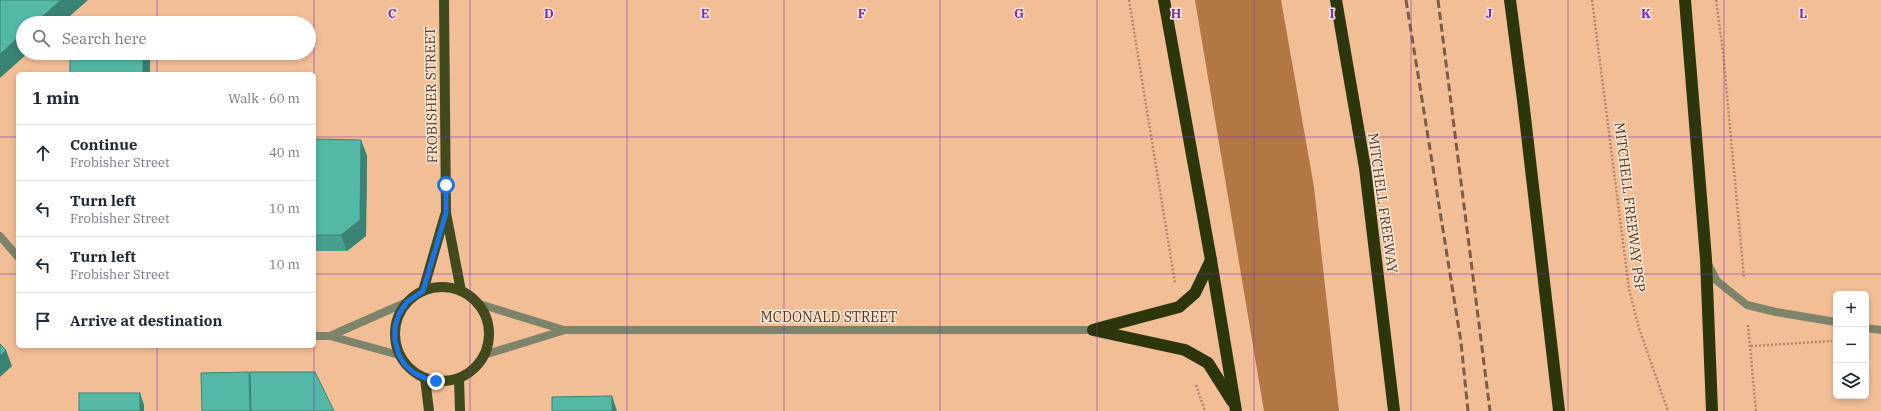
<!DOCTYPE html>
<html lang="en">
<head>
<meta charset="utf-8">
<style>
	body { margin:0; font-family:"IBM Plex Serif",serif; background:#f2f2f3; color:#1f2937 }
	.controls { position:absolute; right:12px; bottom:12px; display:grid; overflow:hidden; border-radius:6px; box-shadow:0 2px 6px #0003 }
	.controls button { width:36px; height:36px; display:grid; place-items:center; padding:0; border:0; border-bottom:1px solid #e0e1e3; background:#fff; color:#1f2937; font:20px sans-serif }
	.stop { position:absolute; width:12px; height:12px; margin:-9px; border:3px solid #1a73e8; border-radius:50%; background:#fff }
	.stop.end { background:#1a73e8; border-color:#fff; box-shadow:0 1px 4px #0008 }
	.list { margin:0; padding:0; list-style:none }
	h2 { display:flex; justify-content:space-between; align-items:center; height:52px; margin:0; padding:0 16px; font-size:17px }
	h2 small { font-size:13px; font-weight:400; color:#747a83 }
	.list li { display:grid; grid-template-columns:26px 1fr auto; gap:12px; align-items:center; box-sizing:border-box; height:56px; padding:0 16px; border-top:1px solid #e0e1e3 }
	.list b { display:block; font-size:15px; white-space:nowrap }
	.list p { margin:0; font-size:13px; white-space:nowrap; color:#747a83 }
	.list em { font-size:13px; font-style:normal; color:#747a83 }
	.icon { flex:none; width:22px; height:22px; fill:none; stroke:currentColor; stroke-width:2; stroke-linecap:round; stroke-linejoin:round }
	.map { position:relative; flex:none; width:1881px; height:411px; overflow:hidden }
	.search { position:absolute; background:#fff; box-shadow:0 2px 6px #0003; left:16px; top:16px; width:300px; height:44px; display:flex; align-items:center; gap:10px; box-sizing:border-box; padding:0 14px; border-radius:22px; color:#747a83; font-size:15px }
	.panel { position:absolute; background:#fff; box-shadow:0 2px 6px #0003; left:16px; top:72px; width:300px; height:276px; border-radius:6px }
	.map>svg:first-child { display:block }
	.forest { fill:#b27745 }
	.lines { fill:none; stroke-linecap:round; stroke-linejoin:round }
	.path { stroke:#b1896a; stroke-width:2.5; stroke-dasharray:2 2; stroke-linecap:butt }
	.street { stroke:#7e846c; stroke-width:8 }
	.primary { stroke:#414a1d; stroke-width:10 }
	.highway { stroke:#2d350a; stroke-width:12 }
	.rail { stroke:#7c5e46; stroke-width:3; stroke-dasharray:8 4; stroke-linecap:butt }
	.wall { fill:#479f8f }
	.shaded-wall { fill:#3a8274 }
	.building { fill:#53b9a6; stroke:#3a8274 }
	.route { stroke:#1a73e8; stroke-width:5 }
	.grid { fill:none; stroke:#7b2cbf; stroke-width:1; stroke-opacity:0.55 }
	.labels { text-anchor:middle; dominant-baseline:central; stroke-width:3; stroke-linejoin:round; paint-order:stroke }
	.street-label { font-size:14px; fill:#4d3827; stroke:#fce6d6 }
	.grid-label { font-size:13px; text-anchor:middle; font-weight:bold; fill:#7b2cbf; stroke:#fce6d6; stroke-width:3; stroke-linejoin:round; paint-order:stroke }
</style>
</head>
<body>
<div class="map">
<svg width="1881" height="411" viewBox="0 0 1881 411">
	<rect width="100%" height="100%" fill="#f2be96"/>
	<path class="forest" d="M 1195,0 L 1281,0 L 1314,187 L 1339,411 L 1264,411 Z"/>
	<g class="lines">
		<g class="path">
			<path d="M 1129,0 L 1175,283"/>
			<path d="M 1592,0 L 1629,289 L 1639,328 L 1668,411"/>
			<path d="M 1716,0 L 1723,52 L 1744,278"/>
			<path d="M 1748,325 L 1756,411"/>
			<path d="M 1751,346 L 1832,341"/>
			<path d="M 1196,385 L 1205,411"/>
		</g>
		<g class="street">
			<path d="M 0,236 L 18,257"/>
			<path d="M 1708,264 L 1717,281 L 1747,305 L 1776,312 L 1836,322"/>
			<path d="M 476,303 L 564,330"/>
			<path d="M 1866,328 L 1881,330"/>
			<path d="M 314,336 L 330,336 L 399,355"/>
			<path d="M 330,336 L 407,302"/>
			<path d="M 484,355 L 565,330 L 1093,330"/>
		</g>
		<g class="primary">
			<path d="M 444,0 L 446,213 L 461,291"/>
			<circle cx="442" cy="334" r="47"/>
			<path d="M 423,291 L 445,215"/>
			<path d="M 425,378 L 429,411"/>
			<path d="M 459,378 L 460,411"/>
		</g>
		<g class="highway">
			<path d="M 1164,0 L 1211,260 L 1236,411"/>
			<path d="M 1336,0 L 1365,168 L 1394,411"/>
			<path d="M 1510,0 L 1523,100 L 1559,411"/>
			<path d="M 1685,0 L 1706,259 L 1712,411"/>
			<path d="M 1096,329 L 1179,307 L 1195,293 L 1211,260"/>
			<path d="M 1093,330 L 1185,350 L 1208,363 L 1232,401"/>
		</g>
		<g class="rail">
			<path d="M 1406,0 L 1461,342 L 1468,411"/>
			<path d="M 1438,0 L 1490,411"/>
		</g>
	</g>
	<path class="wall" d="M 314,139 L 361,140 L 367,156 L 366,236 L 347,251 L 314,251 Z"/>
	<g class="shaded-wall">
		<path d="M 61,0 L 88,0 L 62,23 L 35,23 Z"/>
		<path d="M 23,33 L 23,53 L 28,53 L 0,78 L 0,54 Z"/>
		<path d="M 143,53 L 148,53 L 150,59 L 150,74 L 143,74 Z"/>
		<path d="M 361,140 L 367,156 L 366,236 L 347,251 L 341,235 Z"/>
		<path d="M 6,350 L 12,366 L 0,377 L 0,356 Z"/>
		<path d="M 249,372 L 256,390 L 256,411 L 250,411 Z"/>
		<path d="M 140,393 L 144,405 L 144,411 L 140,411 Z"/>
		<path d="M 612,396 L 617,411 L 612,411 Z"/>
	</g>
	<g class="building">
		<path d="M 0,0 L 61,0 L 35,23 L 23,23 L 23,33 L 0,54 Z"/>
		<rect x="70" y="53" width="73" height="21"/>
		<path d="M 314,139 L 361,140 L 360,220 L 341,235 L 314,235 Z"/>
		<path d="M 0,344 L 6,350 L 0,356 Z"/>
		<path d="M 249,372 L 250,411 L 202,411 L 201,373 Z"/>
		<path d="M 250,372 L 315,372 L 334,411 L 251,411 Z"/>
		<rect x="79" y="393" width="61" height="18"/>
		<path d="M 612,396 L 612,411 L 552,411 L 552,397 Z"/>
	</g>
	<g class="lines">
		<path class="route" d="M 436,381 L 425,378 L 414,373 L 405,365 L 399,355 L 395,341 L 395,327 L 399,314 L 407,302 L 423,291 L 446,213 L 446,185"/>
	</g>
	<path class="grid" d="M 157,0 L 157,23M 314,0 L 314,74M 470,0 L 470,411M 627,0 L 627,411M 784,0 L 784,411M 940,0 L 940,411M 1097,0 L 1097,411M 1254,0 L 1254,411M 1411,0 L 1411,411M 1568,0 L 1568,411M 1724,0 L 1724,411M 157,53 L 157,74M 0,137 L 18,137M 314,137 L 1881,137M 0,274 L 18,274M 314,274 L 1881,274M 157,346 L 157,411M 314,346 L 314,411"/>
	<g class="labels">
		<g class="street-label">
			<text transform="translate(431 95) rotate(-91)">FROBISHER STREET</text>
			<text transform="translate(1383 203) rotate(82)">MITCHELL FREEWAY</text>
			<text transform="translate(1630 207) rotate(83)">MITCHELL FREEWAY PSP</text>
			<text x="829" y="317">MCDONALD STREET</text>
		</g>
	</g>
	<g class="grid-label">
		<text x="392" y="18">C</text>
		<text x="549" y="18">D</text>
		<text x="705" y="18">E</text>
		<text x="862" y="18">F</text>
		<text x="1019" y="18">G</text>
		<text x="1176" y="18">H</text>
		<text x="1332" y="18">I</text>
		<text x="1489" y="18">J</text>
		<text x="1646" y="18">K</text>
		<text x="1803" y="18">L</text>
	</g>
</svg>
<div class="controls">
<button>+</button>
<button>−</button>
<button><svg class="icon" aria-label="layers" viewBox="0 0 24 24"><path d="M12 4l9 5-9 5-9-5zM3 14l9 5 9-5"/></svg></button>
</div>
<div class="stop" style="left:446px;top:185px"></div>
<div class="stop end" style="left:436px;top:381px"></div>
<div class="search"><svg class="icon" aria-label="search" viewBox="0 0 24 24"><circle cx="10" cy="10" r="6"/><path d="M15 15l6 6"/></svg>Search here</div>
<section class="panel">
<h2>1 min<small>Walk · 60 m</small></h2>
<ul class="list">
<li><svg class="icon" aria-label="ahead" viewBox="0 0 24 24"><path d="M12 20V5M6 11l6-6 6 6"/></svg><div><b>Continue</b><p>Frobisher Street</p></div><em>40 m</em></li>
<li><svg class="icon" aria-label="left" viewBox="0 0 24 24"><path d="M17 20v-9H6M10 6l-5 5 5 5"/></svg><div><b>Turn left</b><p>Frobisher Street</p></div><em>10 m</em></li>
<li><svg class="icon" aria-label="left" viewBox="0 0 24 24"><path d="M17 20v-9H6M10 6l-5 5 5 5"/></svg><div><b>Turn left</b><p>Frobisher Street</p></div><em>10 m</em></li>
<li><svg class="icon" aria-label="arrive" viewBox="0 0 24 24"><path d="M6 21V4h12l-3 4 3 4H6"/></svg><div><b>Arrive at destination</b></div></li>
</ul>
</section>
</div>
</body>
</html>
